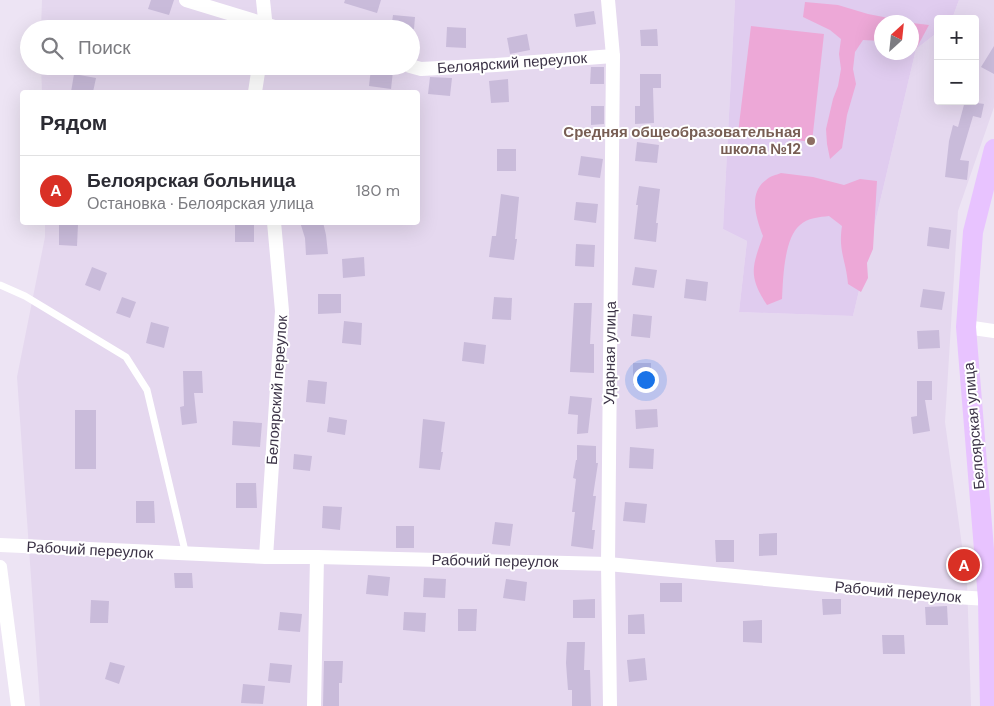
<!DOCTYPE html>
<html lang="ru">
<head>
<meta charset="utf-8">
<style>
	body { margin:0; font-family:"DM Sans",sans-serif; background:#f7f7f7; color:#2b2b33 }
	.controls { position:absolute; right:15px; top:15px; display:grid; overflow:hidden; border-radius:5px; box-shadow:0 5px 20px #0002 }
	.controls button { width:45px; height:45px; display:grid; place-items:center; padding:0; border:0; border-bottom:1px solid #e1e1e2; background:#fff; color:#2b2b33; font:25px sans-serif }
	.compass { position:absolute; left:874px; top:15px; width:45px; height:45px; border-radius:50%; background:#fff; box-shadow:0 5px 20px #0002; rotate:27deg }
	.you { position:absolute; left:645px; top:379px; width:18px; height:18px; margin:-12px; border:4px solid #fff; border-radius:50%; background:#1a73e8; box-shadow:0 0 0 8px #1a73e833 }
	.badge { display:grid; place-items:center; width:32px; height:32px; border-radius:50%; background:#d93025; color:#fff; font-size:16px; font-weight:700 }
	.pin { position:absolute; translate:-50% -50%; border:2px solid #fff; box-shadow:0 1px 5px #0006 }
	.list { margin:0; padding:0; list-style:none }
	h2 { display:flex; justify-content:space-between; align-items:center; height:65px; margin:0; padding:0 20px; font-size:21px }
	h2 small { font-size:16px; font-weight:400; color:#7c7c81 }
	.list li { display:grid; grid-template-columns:32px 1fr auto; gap:15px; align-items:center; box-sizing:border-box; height:70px; padding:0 20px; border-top:1px solid #e1e1e2 }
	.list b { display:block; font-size:19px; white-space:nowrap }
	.list p { margin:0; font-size:16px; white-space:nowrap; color:#7c7c81 }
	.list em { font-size:16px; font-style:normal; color:#7c7c81 }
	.icon { flex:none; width:28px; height:28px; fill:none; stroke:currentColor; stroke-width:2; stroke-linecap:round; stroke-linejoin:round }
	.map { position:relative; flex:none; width:994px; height:706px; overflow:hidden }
	.search { position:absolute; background:#fff; box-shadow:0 5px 20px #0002; left:20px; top:20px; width:400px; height:55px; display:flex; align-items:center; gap:12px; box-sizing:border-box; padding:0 18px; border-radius:28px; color:#7c7c81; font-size:19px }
	.panel { position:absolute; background:#fff; box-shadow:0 5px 20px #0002; left:20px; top:90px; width:400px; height:135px; border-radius:5px }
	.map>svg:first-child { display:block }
	.residential { fill:#e5d8ef }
	.education { fill:#e0ccef; fill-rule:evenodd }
	.green { fill:#eda8d7 }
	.building { fill:#c9bbda }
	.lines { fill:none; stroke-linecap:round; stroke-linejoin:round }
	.lane { stroke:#fff; stroke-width:7 }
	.street { stroke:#fff; stroke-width:14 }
	.secondary { stroke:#e8c3ff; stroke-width:20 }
	.education-dot { fill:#8d6e63; stroke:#fff; stroke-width:2 }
	.labels { text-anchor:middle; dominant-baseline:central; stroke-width:4; stroke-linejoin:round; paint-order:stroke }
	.street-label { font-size:15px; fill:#3c3347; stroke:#fff }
	.education-label { font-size:15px; font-weight:bold; fill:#785e54; stroke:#fff; text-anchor:end }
</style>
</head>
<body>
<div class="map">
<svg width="994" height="706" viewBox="0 0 994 706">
	<rect width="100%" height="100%" fill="#ede4f4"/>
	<path class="residential" d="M 42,0 L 735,0 L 723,229 L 747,241 L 739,312 L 853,316 L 916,49 L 938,32 L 938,101 L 975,101 L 975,19 L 952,19 L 959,0 L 994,0 L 994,107 L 958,211 L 945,422 L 967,582 L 971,706 L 40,706 L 17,377 L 45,237 L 45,223 L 418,222 L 418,92 L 42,92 L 41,66 L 411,66 L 411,29 L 41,29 Z"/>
	<path class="education" d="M 735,0 L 959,0 L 952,19 L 938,19 L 938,32 L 916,49 L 853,316 L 739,312 L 747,241 L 723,229 ZM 882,22 L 912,22 L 912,52 L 882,52 Z"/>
	<g class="green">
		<path d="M 805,2 L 838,5 L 868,14 L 909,22 L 882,22 L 881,41 L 863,40 L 855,52 L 853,69 L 856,84 L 847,115 L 842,148 L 830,159 L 827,144 L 826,129 L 833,99 L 838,86 L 841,69 L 839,54 L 841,39 L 830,30 L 803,17 Z"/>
		<path d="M 912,23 L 929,25 L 916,49 L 912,47 Z"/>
		<path d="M 751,26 L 824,34 L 812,142 L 738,133 Z"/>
		<path d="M 781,173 L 813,177 L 844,185 L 860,179 L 877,181 L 873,249 L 867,263 L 868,278 L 861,292 L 848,284 C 846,260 838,251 842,226 L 829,216 C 820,217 807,218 800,225 C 784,238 783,279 782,299 L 767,305 C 748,276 752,267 763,236 C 756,218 748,193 766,180 C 770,176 776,175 781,173 Z"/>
	</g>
	<g class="building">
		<path d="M 151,0 L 174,0 L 169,15 L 148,9 Z"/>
		<path d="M 345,0 L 381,0 L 377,13 L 344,3 Z"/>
		<path d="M 594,11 L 596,24 L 576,27 L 574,14 Z"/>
		<path d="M 393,15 L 415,17 L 414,29 L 391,29 Z"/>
		<path d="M 447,27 L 466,28 L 466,48 L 446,47 Z"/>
		<path d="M 657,29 L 658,46 L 641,46 L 640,30 Z"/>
		<path d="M 527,34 L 530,50 L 510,54 L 507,38 Z"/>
		<path d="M 994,46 L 994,74 L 981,67 Z"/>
		<path d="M 591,67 L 604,67 L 604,84 L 590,84 Z"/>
		<path d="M 371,68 L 393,71 L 391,89 L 369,86 Z"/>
		<path d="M 74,74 L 96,78 L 93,92 L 71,92 Z"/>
		<path d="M 640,74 L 661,74 L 661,88 L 653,88 L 654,123 L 635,124 L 635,106 L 640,106 Z"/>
		<path d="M 430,77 L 452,78 L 450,96 L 428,94 Z"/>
		<path d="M 508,79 L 509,102 L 491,103 L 489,81 Z"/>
		<path d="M 965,101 L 984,104 L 981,118 L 973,116 L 960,160 L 969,161 L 967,180 L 945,177 L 949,141 L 953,125 L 958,127 Z"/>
		<path d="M 591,106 L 604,106 L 604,124 L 591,125 Z"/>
		<path d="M 637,142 L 659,145 L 657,163 L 635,161 Z"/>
		<rect x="497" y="149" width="19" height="22"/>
		<path d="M 581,156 L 603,159 L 600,178 L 578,175 Z"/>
		<path d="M 639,186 L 660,189 L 656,223 L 658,223 L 656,242 L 634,239 L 638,205 L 636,205 Z"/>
		<path d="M 501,194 L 519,197 L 515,239 L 517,239 L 514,260 L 489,257 L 492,236 L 496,236 Z"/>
		<path d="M 576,202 L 598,204 L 596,223 L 574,220 Z"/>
		<rect x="235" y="222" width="19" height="20"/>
		<path d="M 300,222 L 323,222 L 326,235 L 328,254 L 306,255 L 305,238 Z"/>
		<path d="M 59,223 L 78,224 L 77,246 L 59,245 Z"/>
		<path d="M 929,227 L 951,230 L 949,249 L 927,246 Z"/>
		<path d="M 576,244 L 595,245 L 594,267 L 575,266 Z"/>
		<path d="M 364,257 L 365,276 L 343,278 L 342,259 Z"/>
		<path d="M 92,267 L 107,273 L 100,291 L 85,285 Z"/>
		<path d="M 635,267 L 657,270 L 654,288 L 632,285 Z"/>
		<path d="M 686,279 L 708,282 L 706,301 L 684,298 Z"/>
		<path d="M 923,289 L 945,292 L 942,310 L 920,307 Z"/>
		<path d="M 318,294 L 341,294 L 341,313 L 318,314 Z"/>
		<path d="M 122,297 L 136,302 L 130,318 L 116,313 Z"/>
		<path d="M 494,297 L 512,298 L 511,320 L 492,319 Z"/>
		<path d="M 574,303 L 592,303 L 590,344 L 594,344 L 594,373 L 570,372 Z"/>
		<path d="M 633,314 L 652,316 L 650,338 L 631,336 Z"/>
		<path d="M 344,321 L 362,323 L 361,345 L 342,343 Z"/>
		<path d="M 151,322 L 169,327 L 164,348 L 146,343 Z"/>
		<path d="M 939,330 L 940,348 L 918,349 L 917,331 Z"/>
		<path d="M 464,342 L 486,345 L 484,364 L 462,361 Z"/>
		<rect x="633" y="363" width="18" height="22"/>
		<path d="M 183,371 L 202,371 L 203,393 L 194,393 L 197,423 L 182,425 L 180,407 L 184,406 Z"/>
		<path d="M 308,380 L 327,382 L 325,404 L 306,402 Z"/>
		<path d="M 917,381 L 932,381 L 932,400 L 925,400 L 930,431 L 913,434 L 911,417 L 917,416 Z"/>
		<path d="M 570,396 L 592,398 L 588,433 L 577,434 L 578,415 L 568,414 Z"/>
		<path d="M 657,409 L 658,427 L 636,429 L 635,410 Z"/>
		<rect x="75" y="410" width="21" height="59"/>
		<path d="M 329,417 L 347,420 L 345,435 L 327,432 Z"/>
		<path d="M 423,419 L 445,422 L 441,452 L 443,452 L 440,470 L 419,468 Z"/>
		<path d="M 233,421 L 262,423 L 260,447 L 232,445 Z"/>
		<path d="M 577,445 L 596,446 L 596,463 L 598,463 L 593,496 L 596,496 L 592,530 L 595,530 L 593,549 L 571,546 L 575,512 L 572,512 L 576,479 L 573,478 L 576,460 L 577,460 Z"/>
		<path d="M 630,447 L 654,449 L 653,469 L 629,468 Z"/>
		<path d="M 294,454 L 312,456 L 310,471 L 293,469 Z"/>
		<path d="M 236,483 L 256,483 L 257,508 L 236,508 Z"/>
		<path d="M 136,501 L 154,501 L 155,523 L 136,523 Z"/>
		<path d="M 625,502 L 647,504 L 645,523 L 623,521 Z"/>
		<path d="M 323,506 L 342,507 L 340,530 L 322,528 Z"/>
		<path d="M 495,522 L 513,524 L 510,546 L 492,544 Z"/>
		<rect x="396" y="526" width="18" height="22"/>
		<path d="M 777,533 L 777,555 L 759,556 L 759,534 Z"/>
		<path d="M 715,540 L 734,540 L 734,562 L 716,562 Z"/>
		<path d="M 174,573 L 192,573 L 193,588 L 175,588 Z"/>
		<path d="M 368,575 L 390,577 L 388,596 L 366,594 Z"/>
		<path d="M 424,578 L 446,579 L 445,598 L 423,597 Z"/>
		<path d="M 506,579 L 527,582 L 525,601 L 503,598 Z"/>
		<rect x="660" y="583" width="22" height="19"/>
		<path d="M 595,599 L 595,618 L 573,618 L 573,600 Z"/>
		<path d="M 822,599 L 841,599 L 841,614 L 823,615 Z"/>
		<path d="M 91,600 L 109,601 L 108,623 L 90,623 Z"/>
		<path d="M 947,606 L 948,625 L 926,625 L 925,607 Z"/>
		<path d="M 458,609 L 477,609 L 476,631 L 458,631 Z"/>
		<path d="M 280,612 L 302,614 L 300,632 L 278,630 Z"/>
		<path d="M 404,612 L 426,613 L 425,632 L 403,630 Z"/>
		<path d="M 644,614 L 645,634 L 628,634 L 628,615 Z"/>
		<path d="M 762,620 L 762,643 L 743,642 L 743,621 Z"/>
		<path d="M 882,635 L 904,635 L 905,654 L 883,654 Z"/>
		<path d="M 567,642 L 585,642 L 584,670 L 590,670 L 591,706 L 572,706 L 572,690 L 568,690 L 566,663 Z"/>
		<path d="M 645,658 L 647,680 L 629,682 L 627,660 Z"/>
		<path d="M 324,661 L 343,661 L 342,683 L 339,683 L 339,706 L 323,706 Z"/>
		<path d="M 110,662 L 125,666 L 119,684 L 105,679 Z"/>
		<path d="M 270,663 L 292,665 L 290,683 L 268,681 Z"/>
		<path d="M 243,684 L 265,686 L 263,704 L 241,703 Z"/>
	</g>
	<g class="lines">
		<path class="lane" d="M 0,285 L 25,296 L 126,357 L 147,390 L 186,555"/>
		<g class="street">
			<path d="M 186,0 L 281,29"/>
			<path d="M 263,0 L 266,29"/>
			<path d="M 608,0 L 613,56 L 608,564 L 610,706"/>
			<path d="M 410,66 L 421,69 L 496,65 L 613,56"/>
			<path d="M 255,92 L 259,66"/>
			<path d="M 966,327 L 994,331"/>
			<path d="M 0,545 L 266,557 L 317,557 L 608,564 L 955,597 L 988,599"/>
			<path d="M 266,557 L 282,311 L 274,222"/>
			<path d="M 0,567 L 18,706"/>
			<path d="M 314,706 L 317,557"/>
		</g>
		<path class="secondary" d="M 990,706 L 988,599 L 966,327 L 973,232 L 994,149"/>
	</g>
	<circle class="education-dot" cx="811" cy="141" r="5"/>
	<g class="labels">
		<g class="street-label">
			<text transform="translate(512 63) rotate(-4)">Белоярский переулок</text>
			<text transform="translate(610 353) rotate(-89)">Ударная улица</text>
			<text transform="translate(277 390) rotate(-86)">Белоярский переулок</text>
			<text transform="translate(974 426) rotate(-95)">Белоярская улица</text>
			<text transform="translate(90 550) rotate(3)">Рабочий переулок</text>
			<text transform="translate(495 561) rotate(1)">Рабочий переулок</text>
			<text transform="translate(898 592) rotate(5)">Рабочий переулок</text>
		</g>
		<g class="education-label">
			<text x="801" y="132">Средняя общеобразовательная<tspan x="801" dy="17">школа №12</tspan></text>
		</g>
	</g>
</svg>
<div class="controls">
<button>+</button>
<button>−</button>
</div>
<svg class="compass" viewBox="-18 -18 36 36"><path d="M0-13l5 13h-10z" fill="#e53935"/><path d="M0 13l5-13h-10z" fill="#7c7c81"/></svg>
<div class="you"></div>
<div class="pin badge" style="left:964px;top:565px">A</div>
<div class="search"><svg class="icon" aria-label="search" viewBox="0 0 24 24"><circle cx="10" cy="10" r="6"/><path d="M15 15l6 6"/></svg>Поиск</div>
<section class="panel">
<h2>Рядом<small></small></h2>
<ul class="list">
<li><span class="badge">A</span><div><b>Белоярская больница</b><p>Остановка · Белоярская улица</p></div><em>180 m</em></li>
</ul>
</section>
</div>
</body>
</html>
